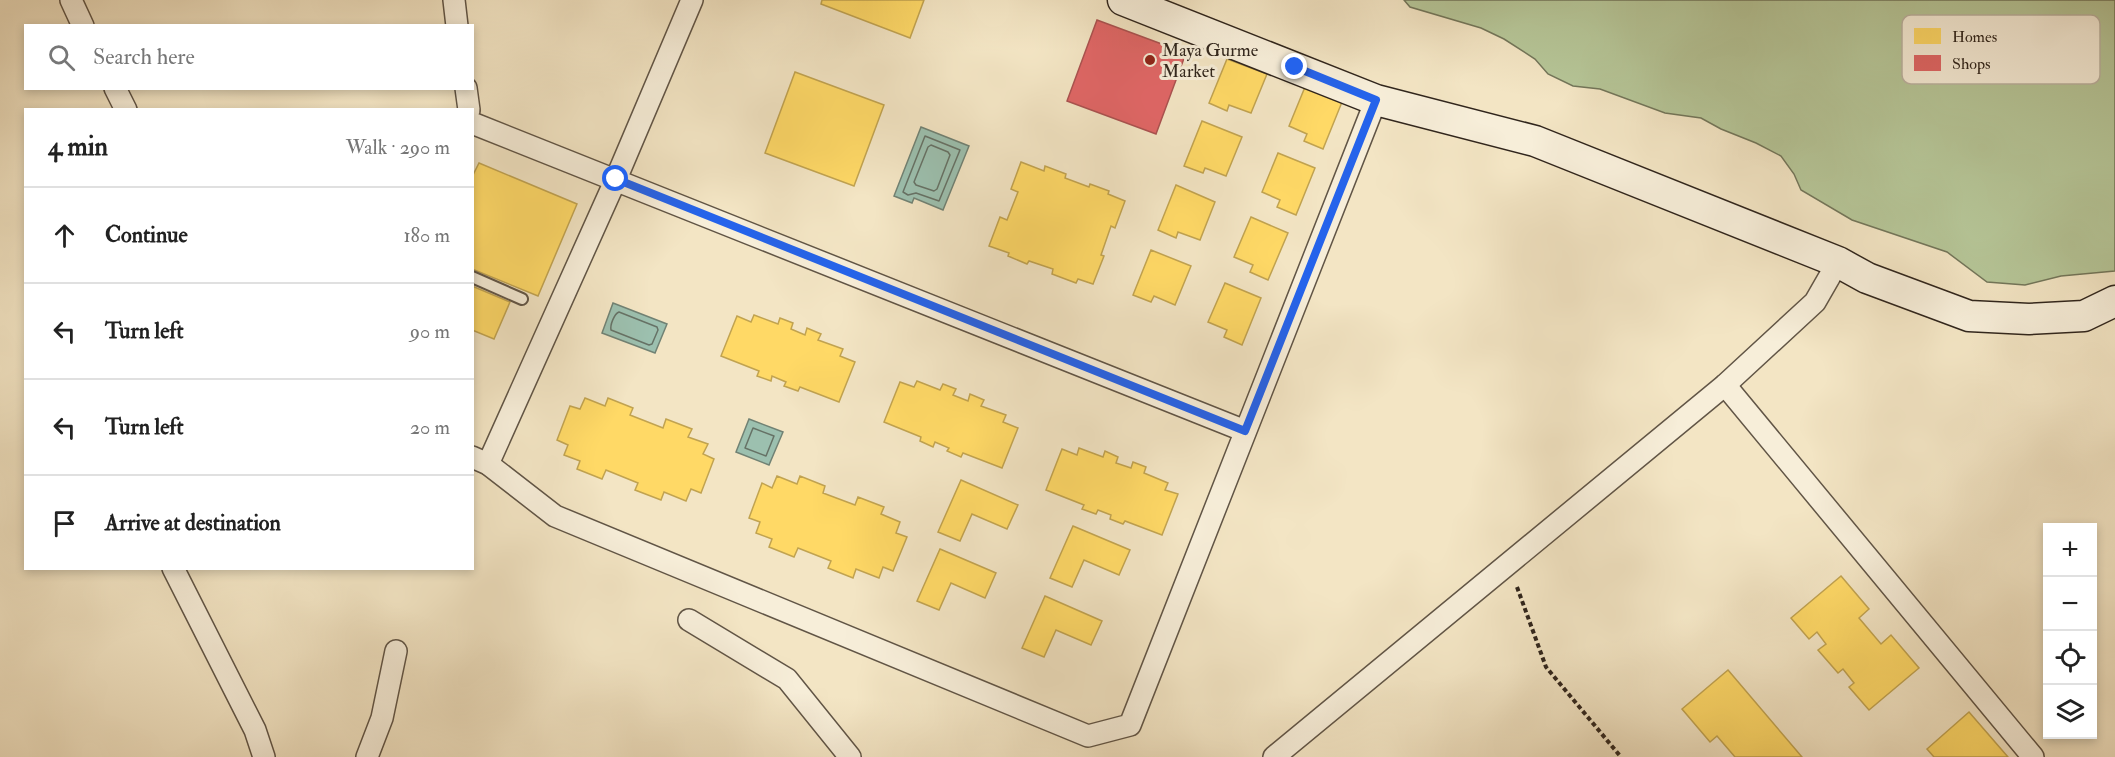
<!DOCTYPE html>
<html lang="en">
<head>
<meta charset="utf-8">
<style>
	body { margin:0; font-family:"IM FELL Double Pica",serif; background:#f6f6f6; color:#222 }
	.controls { position:absolute; right:18px; bottom:18px; display:grid; overflow:hidden; border-radius:0px; box-shadow:0 3px 9px #0003 }
	.controls button { width:54px; height:54px; display:grid; place-items:center; padding:0; border:0; border-bottom:2px solid #e0e0e0; background:#fff; color:#222; font:30px sans-serif }
	.stop { position:absolute; width:18px; height:18px; margin:-14px; border:4px solid #2563eb; border-radius:50%; background:#fff }
	.stop.end { background:#2563eb; border-color:#fff; box-shadow:0 2px 6px #0008 }
	.list { margin:0; padding:0; list-style:none }
	h2 { display:flex; justify-content:space-between; align-items:center; height:78px; margin:0; padding:0 24px; font-size:26px }
	h2 small { font-size:20px; font-weight:400; color:#767676 }
	.list li { display:grid; grid-template-columns:39px 1fr auto; gap:18px; align-items:center; box-sizing:border-box; height:96px; padding:0 24px; border-top:2px solid #e0e0e0 }
	.list b { display:block; font-size:22px; white-space:nowrap }
	.list em { font-size:20px; font-style:normal; color:#767676 }
	.icon { flex:none; width:33px; height:33px; fill:none; stroke:currentColor; stroke-width:2; stroke-linecap:round; stroke-linejoin:round }
	.map { position:relative; flex:none; width:2115px; height:757px; overflow:hidden }
	.search { position:absolute; background:#fff; box-shadow:0 3px 9px #0003; left:24px; top:24px; width:450px; height:66px; display:flex; align-items:center; gap:15px; box-sizing:border-box; padding:0 21px; border-radius:0px; color:#767676; font-size:22px }
	.panel { position:absolute; background:#fff; box-shadow:0 3px 9px #0003; left:24px; top:108px; width:450px; height:462px; border-radius:0px }
	.map>svg:first-child { display:block }
	.green { fill:#b6c698; stroke:#73765a; stroke-width:1.5 }
	.water { fill:#9cc0af; stroke:#718274; stroke-width:1.5 }
	.homes { fill:#ffd966; stroke:#c1a350; stroke-width:1.5 }
	.shops { fill:#e06666; stroke:#ab5250; stroke-width:1.5 }
	.lines { fill:none; stroke-linecap:round; stroke-linejoin:round }
	.shore { stroke:#667266; stroke-width:1.5 }
	.lane-casing { stroke:#615546; stroke-width:14 }
	.street-casing { stroke:#615546; stroke-width:24 }
	.secondary-casing { stroke:#30251c; stroke-width:33 }
	.path { stroke:#30251c; stroke-width:4; stroke-dasharray:4.5 3; stroke-linecap:butt }
	.lane { stroke:#f7eed9; stroke-width:10 }
	.street { stroke:#f7eed9; stroke-width:21 }
	.secondary { stroke:#f7eed9; stroke-width:30 }
	.route { stroke:#2563eb; stroke-width:8 }
	.poi-dot { fill:#8f2418; stroke:#f7eed9; stroke-width:2 }
	.labels { text-anchor:middle; dominant-baseline:central; stroke-width:6; stroke-linejoin:round; paint-order:stroke }
	.poi-label { font-size:18px; fill:#30251c; stroke:#f7eed9; text-anchor:start }
	.key { fill:#f7eed9; stroke:#bbb2a0; stroke-width:1.5 }
	.key-label { font-size:16px; fill:#30251c }
</style>
</head>
<body>
<div class="map">
<svg width="2115" height="757" viewBox="0 0 2115 757">
	<rect width="100%" height="100%" fill="#f3e5c4"/>
	<filter id="stains"><feTurbulence type="fractalNoise" baseFrequency=".00333" numOctaves="4"/><feColorMatrix values="0 0 0 0 .2 0 0 0 0 .09 0 0 0 0 .02 0 0 0 .5 -.17"/></filter>
	<radialGradient id="worn" r=".72"><stop offset=".6" stop-color="#630" stop-opacity="0"/><stop offset="1" stop-color="#630" stop-opacity=".3"/></radialGradient>
	<path class="green" d="M 1404,0 L 2115,0 L 2115,271 L 2061,276 L 2025,285 L 1987,282 L 1947,252 L 1852,220 L 1801,190 L 1794,174 L 1781,156 L 1756,143 L 1721,129 L 1701,118 L 1665,113 L 1600,89 L 1573,86 L 1548,74 L 1535,59 L 1504,39 L 1481,28 L 1410,7 Z"/>
	<g class="water">
		<path d="M 921,127 L 969,146 L 943,210 L 914,198 L 912,203 L 894,196 Z"/>
		<path d="M 613,303 L 667,324 L 655,353 L 602,333 Z"/>
		<path d="M 749,419 L 783,432 L 769,465 L 736,452 Z"/>
	</g>
	<g class="homes">
		<path d="M 822,0 L 924,0 L 910,38 L 821,4 Z"/>
		<path d="M 1227,59 L 1267,74 L 1251,113 L 1229,105 L 1227,111 L 1209,103 Z"/>
		<path d="M 795,72 L 884,105 L 854,186 L 765,153 Z"/>
		<path d="M 1305,87 L 1342,102 L 1323,149 L 1304,141 L 1307,134 L 1289,126 Z"/>
		<path d="M 1202,121 L 1242,137 L 1226,176 L 1205,168 L 1203,173 L 1184,166 Z"/>
		<path d="M 1278,153 L 1315,168 L 1296,215 L 1277,207 L 1280,200 L 1262,192 Z"/>
		<path d="M 1021,162 L 1044,171 L 1045,166 L 1066,174 L 1065,178 L 1089,187 L 1090,184 L 1109,191 L 1108,194 L 1125,201 L 1115,228 L 1111,226 L 1101,255 L 1104,256 L 1093,284 L 1078,279 L 1076,283 L 1052,274 L 1053,269 L 1029,261 L 1027,264 L 1008,256 L 1009,253 L 989,246 L 1000,217 L 1007,220 L 1018,192 L 1011,189 Z"/>
		<path d="M 479,163 L 577,204 L 538,296 L 472,269 L 472,177 Z"/>
		<path d="M 1176,185 L 1215,202 L 1200,240 L 1178,232 L 1176,238 L 1158,230 Z"/>
		<path d="M 1251,217 L 1288,233 L 1268,280 L 1250,272 L 1253,265 L 1234,257 Z"/>
		<path d="M 1151,250 L 1191,266 L 1175,305 L 1154,296 L 1151,302 L 1133,295 Z"/>
		<path d="M 1225,283 L 1261,298 L 1242,345 L 1224,337 L 1227,330 L 1208,322 Z"/>
		<path d="M 472,286 L 510,302 L 494,339 L 472,330 Z"/>
		<path d="M 754,315 L 778,324 L 780,318 L 793,323 L 791,329 L 805,335 L 807,328 L 821,334 L 818,340 L 843,349 L 840,356 L 855,362 L 839,402 L 800,387 L 798,391 L 784,386 L 786,382 L 772,376 L 771,381 L 757,376 L 759,371 L 721,356 L 737,316 L 751,322 Z"/>
		<path d="M 917,381 L 940,390 L 943,384 L 956,389 L 953,395 L 968,401 L 970,394 L 984,400 L 981,406 L 1006,415 L 1003,422 L 1018,428 L 1002,468 L 963,453 L 961,457 L 947,451 L 949,448 L 935,442 L 933,447 L 920,441 L 921,437 L 884,422 L 900,382 L 914,387 Z"/>
		<path d="M 585,398 L 605,406 L 608,398 L 633,408 L 630,415 L 663,428 L 666,419 L 692,429 L 688,437 L 708,444 L 703,454 L 714,459 L 701,493 L 691,489 L 686,501 L 664,492 L 661,500 L 635,490 L 638,483 L 606,470 L 602,479 L 577,469 L 580,461 L 564,455 L 568,445 L 557,440 L 570,406 L 580,409 Z"/>
		<path d="M 1079,448 L 1103,457 L 1105,451 L 1118,457 L 1116,463 L 1131,468 L 1133,462 L 1146,467 L 1144,473 L 1168,483 L 1165,490 L 1178,494 L 1162,535 L 1125,521 L 1123,524 L 1110,519 L 1111,515 L 1098,510 L 1096,514 L 1082,509 L 1084,505 L 1046,490 L 1062,449 L 1077,455 Z"/>
		<path d="M 777,476 L 797,484 L 800,476 L 825,486 L 823,493 L 855,505 L 858,497 L 884,507 L 881,514 L 900,522 L 896,533 L 907,537 L 893,571 L 883,567 L 879,578 L 856,569 L 853,578 L 828,568 L 831,561 L 798,548 L 794,557 L 769,547 L 772,539 L 756,533 L 760,522 L 749,518 L 762,483 L 772,488 Z"/>
		<path d="M 961,480 L 1018,505 L 1007,529 L 972,514 L 960,541 L 938,532 Z"/>
		<path d="M 1073,526 L 1130,550 L 1119,575 L 1084,560 L 1072,587 L 1050,578 Z"/>
		<path d="M 940,549 L 996,573 L 985,598 L 951,583 L 939,610 L 917,601 Z"/>
		<path d="M 1841,576 L 1869,609 L 1859,618 L 1881,644 L 1891,635 L 1919,668 L 1869,710 L 1849,687 L 1854,683 L 1843,669 L 1838,673 L 1818,650 L 1826,644 L 1817,632 L 1809,639 L 1791,618 Z"/>
		<path d="M 1045,596 L 1102,621 L 1091,645 L 1056,630 L 1044,657 L 1022,648 Z"/>
		<path d="M 1728,670 L 1802,757 L 1735,757 L 1717,736 L 1710,742 L 1682,709 Z"/>
		<path d="M 1969,712 L 2008,757 L 1934,757 L 1927,749 Z"/>
	</g>
	<path class="shops" d="M 1097,20 L 1186,53 L 1156,134 L 1067,101 Z"/>
	<g class="lines">
		<g class="shore">
			<path d="M 925,136 L 960,150 L 939,201 L 916,193 L 908,195 L 903,192 Z"/>
			<path d="M 931,145 L 948,152 L 950,155 L 937,189 L 934,191 L 916,185 L 914,182 L 928,147 Z"/>
			<path d="M 619,312 L 657,327 L 658,330 L 652,344 L 649,345 L 611,330 C 610,325 614,314 619,312 Z"/>
			<path d="M 753,428 L 774,436 L 766,456 L 745,448 Z"/>
		</g>
		<g class="lane-casing">
			<path id="lane" d="M 472,277 L 522,299"/>
		</g>
		<g class="street-casing">
			<g id="street">
				<path d="M 71,0 L 83,26"/>
				<path d="M 454,0 L 457,26"/>
				<path d="M 115,88 L 126,110"/>
				<path d="M 466,88 L 469,110"/>
				<path d="M 472,123 L 1245,431"/>
				<path d="M 1725,385 L 2033,757"/>
				<path d="M 472,457 L 488,464 L 555,516 L 1088,736 L 1130,725 L 1376,100"/>
				<path d="M 488,464 L 616,179 L 692,0"/>
				<path d="M 173,568 L 255,730 L 264,757"/>
				<path d="M 689,620 L 787,679 L 850,757"/>
				<path d="M 367,757 L 382,718 L 396,651"/>
				<path d="M 1274,757 L 1725,385 L 1815,302 L 1838,262"/>
			</g>
		</g>
		<g class="secondary-casing">
			<path id="secondary" d="M 1123,0 L 1376,100 L 1535,141 L 1838,262 L 1867,278 L 1969,316 L 2029,319 L 2084,316 L 2115,301"/>
		</g>
		<path class="path" d="M 1517,587 L 1546,667 L 1621,757"/>
		<use href="#lane" class="lane"/>
		<use href="#street" class="street"/>
		<use href="#secondary" class="secondary"/>
	</g>
	<g class="lines">
		<path class="route" d="M 616,179 L 1245,431 L 1376,100 L 1295,67"/>
	</g>
	<circle class="poi-dot" cx="1150" cy="60" r="6"/>
	<g class="labels">
		<g class="poi-label">
			<text x="1162" y="50">Maya Gurme<tspan x="1162" dy="21">Market</tspan></text>
		</g>
	</g>
	<rect x="1902" y="15" width="198" height="69" rx="9" class="key"/>
	<rect x="1914" y="28" width="27" height="16" fill="#ffd966"/>
	<rect x="1914" y="55" width="27" height="16" fill="#e06666"/>
	<g class="key-label">
		<text x="1952" y="42">Homes</text>
		<text x="1952" y="69">Shops</text>
	</g>
	<rect width="100%" height="100%" filter="url(#stains)"/>
	<rect width="100%" height="100%" fill="url(#worn)"/>
</svg>
<div class="controls">
<button>+</button>
<button>−</button>
<button><svg class="icon" aria-label="locate" viewBox="0 0 24 24"><circle cx="12" cy="12" r="6"/><path d="M12 2v4M12 18v4M2 12h4M18 12h4"/></svg></button>
<button><svg class="icon" aria-label="layers" viewBox="0 0 24 24"><path d="M12 4l9 5-9 5-9-5zM3 14l9 5 9-5"/></svg></button>
</div>
<div class="stop" style="left:616px;top:179px"></div>
<div class="stop end" style="left:1295px;top:67px"></div>
<div class="search"><svg class="icon" aria-label="search" viewBox="0 0 24 24"><circle cx="10" cy="10" r="6"/><path d="M15 15l6 6"/></svg>Search here</div>
<section class="panel">
<h2>4 min<small>Walk · 290 m</small></h2>
<ul class="list">
<li><svg class="icon" aria-label="ahead" viewBox="0 0 24 24"><path d="M12 20V5M6 11l6-6 6 6"/></svg><div><b>Continue</b></div><em>180 m</em></li>
<li><svg class="icon" aria-label="left" viewBox="0 0 24 24"><path d="M17 20v-9H6M10 6l-5 5 5 5"/></svg><div><b>Turn left</b></div><em>90 m</em></li>
<li><svg class="icon" aria-label="left" viewBox="0 0 24 24"><path d="M17 20v-9H6M10 6l-5 5 5 5"/></svg><div><b>Turn left</b></div><em>20 m</em></li>
<li><svg class="icon" aria-label="arrive" viewBox="0 0 24 24"><path d="M6 21V4h12l-3 4 3 4H6"/></svg><div><b>Arrive at destination</b></div></li>
</ul>
</section>
</div>
</body>
</html>
